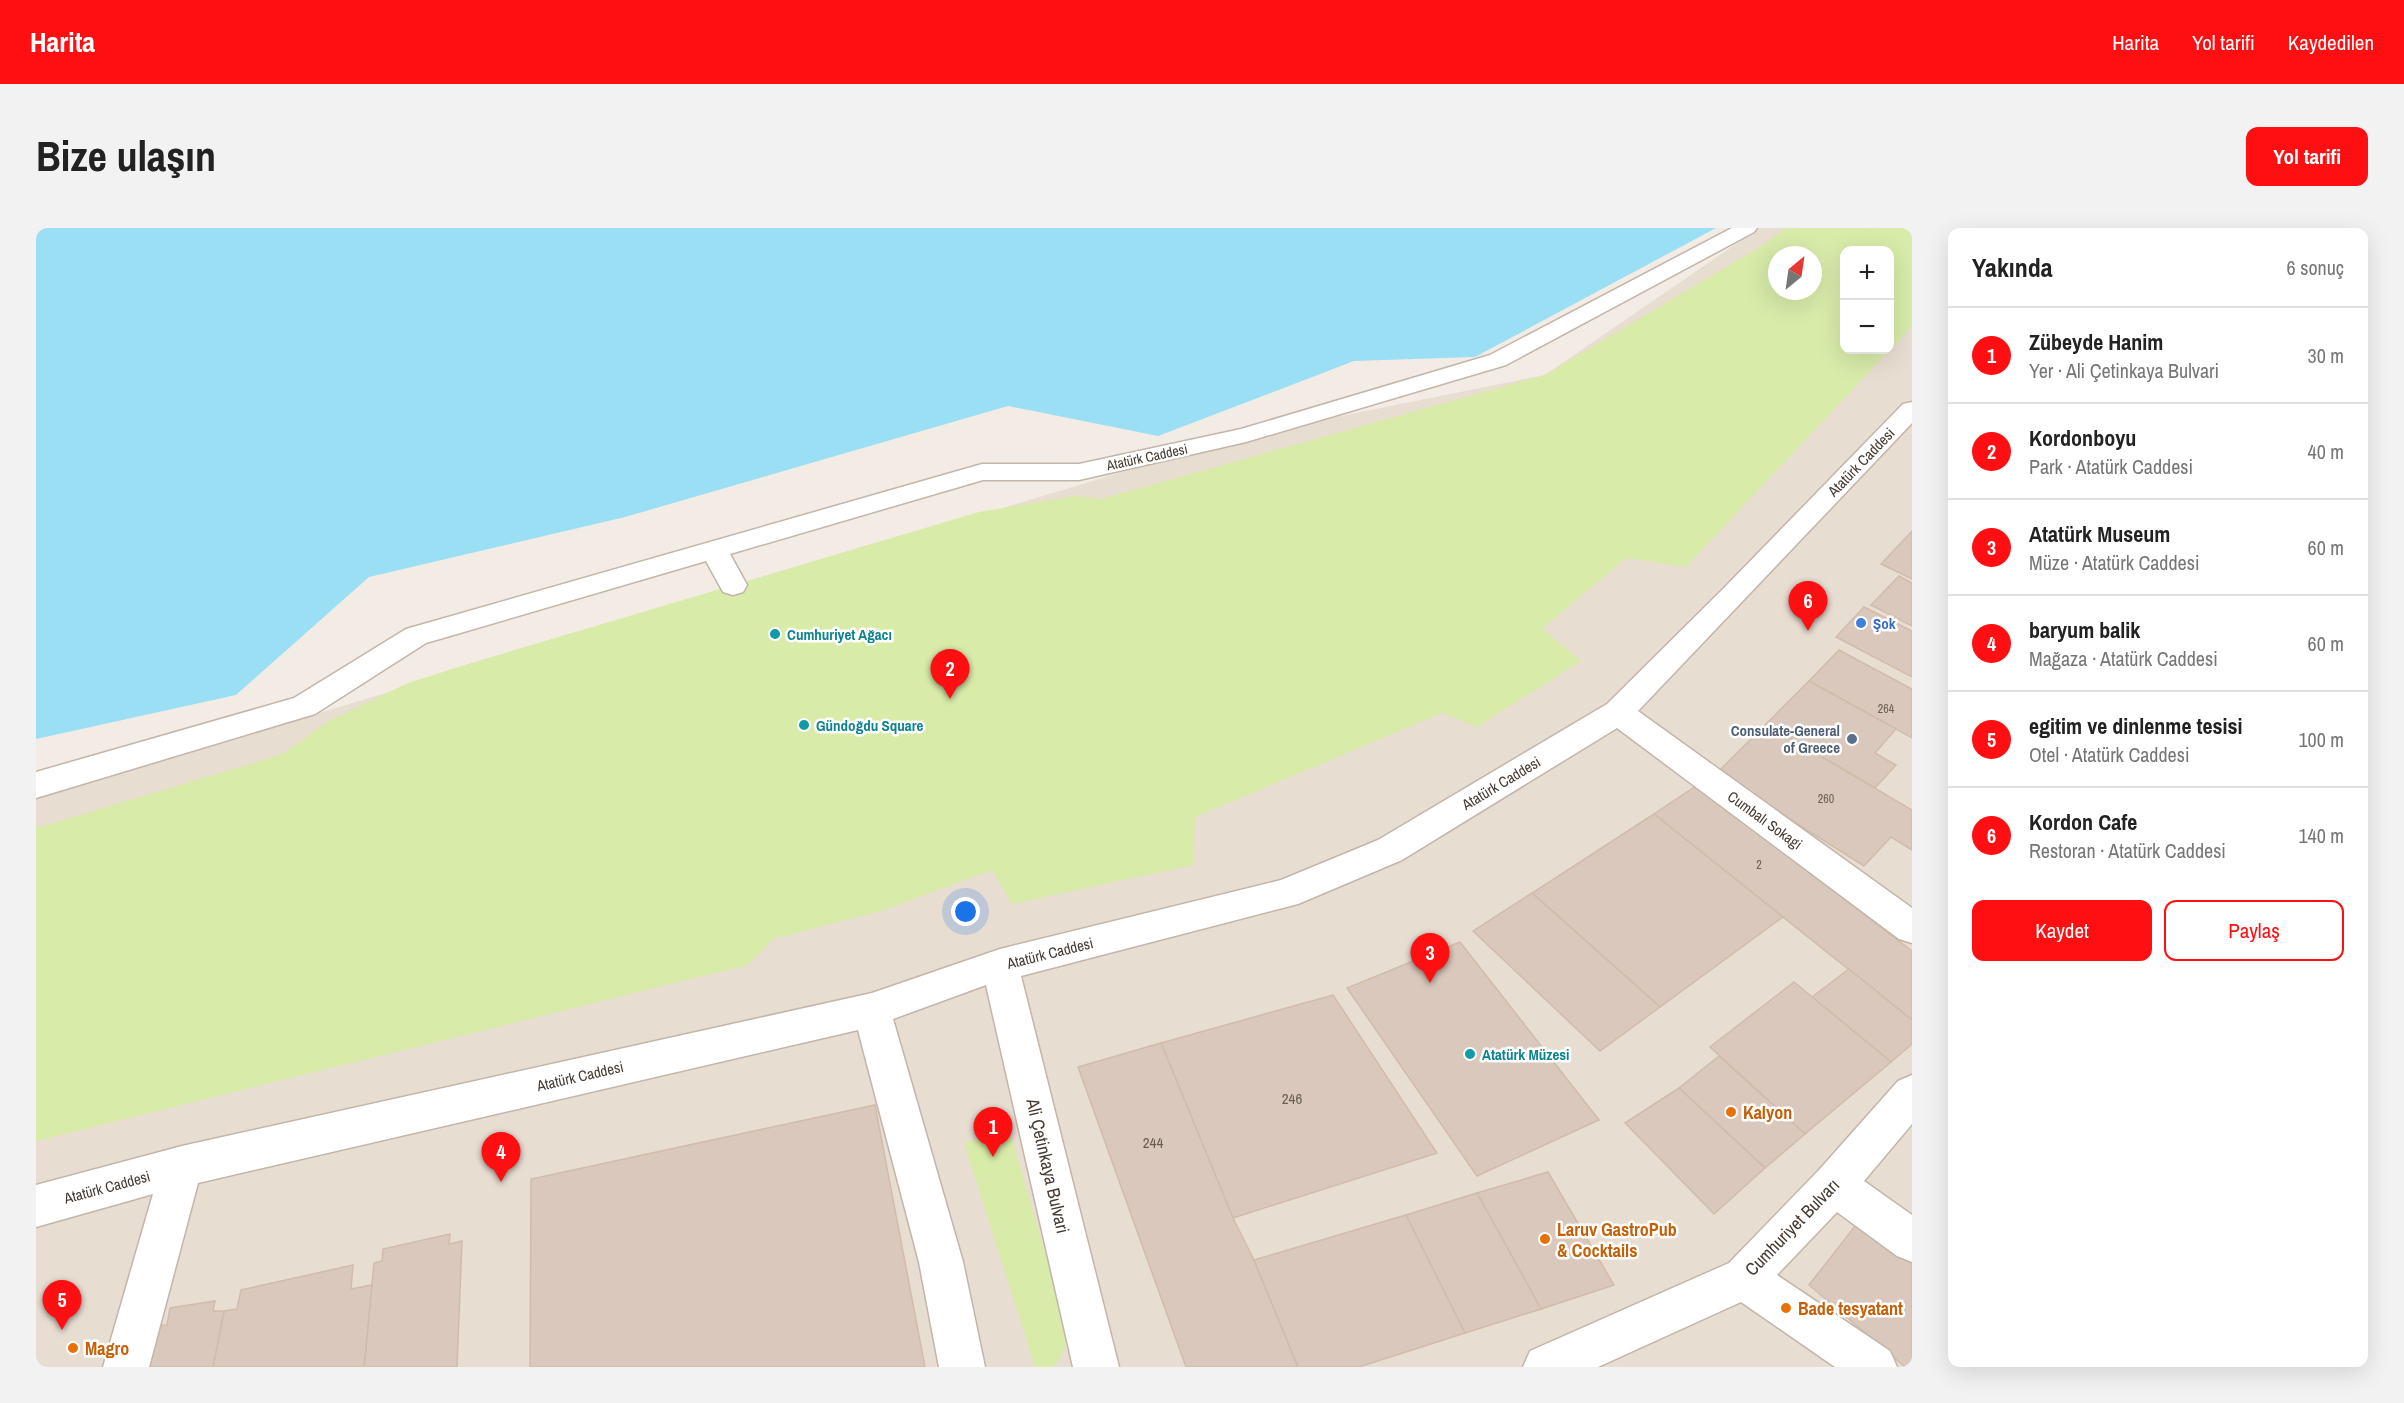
<!DOCTYPE html>
<html lang="tr">
<head>
<meta charset="utf-8">
<style>
	body { margin:0; font-family:"Archivo Narrow",sans-serif; background:#f2f2f2; color:#222 }
	.controls { position:absolute; right:18px; top:18px; display:grid; overflow:hidden; border-radius:12px; box-shadow:0 6px 24px #0002 }
	.controls button { width:54px; height:54px; display:grid; place-items:center; padding:0; border:0; border-bottom:2px solid #e0e0e0; background:#fff; color:#222; font:30px sans-serif }
	.compass { position:absolute; left:1732px; top:18px; width:54px; height:54px; border-radius:50%; background:#fff; box-shadow:0 6px 24px #0002; rotate:29deg }
	.you { position:absolute; left:930px; top:684px; width:21px; height:21px; margin:-15px; border:4px solid #fff; border-radius:50%; background:#1a73e8; box-shadow:0 0 0 9px #1a73e833 }
	.badge { display:grid; place-items:center; width:39px; height:39px; border-radius:50%; background:#ff0f12; color:#fff; font-size:20px; font-weight:700 }
	.pin { position:absolute; translate:-50% -50px; filter:drop-shadow(0 2px 3px #0008) }
	.pin::after { content:''; position:absolute; top:32px; width:21px; height:18px; background:inherit; clip-path:polygon(0 0,100% 0,50% 100%) }
	.list { margin:0; padding:0; list-style:none }
	h2 { display:flex; justify-content:space-between; align-items:center; height:78px; margin:0; padding:0 24px; font-size:26px }
	h2 small { font-size:20px; font-weight:400; color:#767676 }
	.list li { display:grid; grid-template-columns:39px 1fr auto; gap:18px; align-items:center; box-sizing:border-box; height:96px; padding:0 24px; border-top:2px solid #e0e0e0 }
	.list b { display:block; font-size:22px; white-space:nowrap }
	.list p { margin:0; font-size:20px; white-space:nowrap; color:#767676 }
	.list em { font-size:20px; font-style:normal; color:#767676 }
	.actions { display:flex; gap:12px; padding:18px 24px }
	.actions a { flex:1; padding:14px 0; border:2px solid #ff0f12; border-radius:12px; text-align:center; font-size:21px; color:#ff0f12 }
	.actions .main { background:#ff0f12; color:#fff }
	.map { position:relative; flex:none; width:1876px; height:1139px; overflow:hidden; border-radius:12px }
	header { display:flex; align-items:center; gap:36px; box-sizing:border-box; height:84px; padding:0 30px; background:#ff0f12; color:#fff }
	header strong { font-size:28px }
	nav { display:flex; gap:33px; margin-inline-start:auto; font-size:21px }
	.intro { display:flex; align-items:center; justify-content:space-between; box-sizing:border-box; height:144px; padding:0 36px }
	h1 { margin:0; font-size:42px }
	.button { padding:15px 27px; border-radius:12px; background:#ff0f12; color:#fff; font-size:21px; font-weight:700 }
	main { display:flex; gap:36px; padding:0 36px }
	aside { flex:1; background:#fff; border-radius:12px; box-shadow:0 6px 24px #0002 }
	.map>svg:first-child { display:block }
	.residential { fill:#e8ddd1; fill-rule:evenodd }
	.green { fill:#d8eba9; fill-rule:evenodd }
	.water { fill:#9bdff5 }
	.building { fill:#d9c8bb; stroke:#d1bcab; stroke-width:1.5 }
	.lines { fill:none; stroke-linecap:round; stroke-linejoin:round }
	.minor-casing { stroke:#c2b5a9; stroke-width:3 }
	.minor { fill:#fff; fill-rule:evenodd }
	.shop-dot { fill:#3f7fe0; stroke:#fff; stroke-width:2 }
	.culture-dot { fill:#0f9aa8; stroke:#fff; stroke-width:2 }
	.service-dot { fill:#5c6f8a; stroke:#fff; stroke-width:2 }
	.food-dot { fill:#e8710a; stroke:#fff; stroke-width:2 }
	.labels { text-anchor:middle; dominant-baseline:central; stroke-width:5; stroke-linejoin:round; paint-order:stroke }
	.number-label { font-size:12px; fill:#6b5e55 }
	.far-street-label { font-size:14px; fill:#463b33; stroke:#fff }
	.street-label { font-size:15px; fill:#463b33; stroke:#fff }
	.shop-label { font-size:15px; font-weight:bold; fill:#366cbe; stroke:#fff; text-anchor:start }
	.culture-label { font-size:15px; font-weight:bold; fill:#0d838f; stroke:#fff; text-anchor:start }
	.service-label { font-size:15px; font-weight:bold; fill:#4e5e75; stroke:#fff; text-anchor:end }
	.near-number-label { font-size:15px; fill:#6b5e55 }
	.near-food-label { font-size:18px; font-weight:bold; fill:#c56008; stroke:#fff; text-anchor:start }
	.near-street-label { font-size:18px; fill:#463b33; stroke:#fff }
</style>
</head>
<body>
<header>
<strong>Harita</strong>
<nav><a>Harita</a><a>Yol tarifi</a><a>Kaydedilen</a></nav>
</header>
<div class="intro"><h1>Bize ulaşın</h1><a class="button">Yol tarifi</a></div>
<main>
<div class="map">
<svg width="1876" height="1139" viewBox="0 0 1876 1139">
	<rect width="100%" height="100%" fill="#f3ece4"/>
	<path class="residential" d="M 1723,0 L 1876,0 L 1876,1139 L 0,1139 L 0,570 L 1210,207 L 1509,147 ZM 1808,22 L 1854,22 L 1854,122 L 1808,122 ZM 1741,27 L 1777,27 L 1777,63 L 1741,63 Z"/>
	<g class="green">
		<path d="M 1749,0 L 1876,0 L 1876,98 L 1650,339 L 1590,330 L 1506,401 L 1545,433 L 1441,499 L 1406,485 L 1159,589 L 1157,637 L 976,676 L 956,642 L 845,683 L 737,711 L 712,737 L 0,913 L 0,600 L 247,526 L 291,494 L 372,455 L 432,436 L 943,284 L 1039,268 L 1065,271 L 1509,147 L 1732,14 ZM 1808,22 L 1854,22 L 1854,122 L 1808,122 ZM 1741,27 L 1777,27 L 1777,63 L 1741,63 Z"/>
		<path d="M 973,900 L 1033,1108 L 1025,1129 L 1017,1139 L 999,1139 L 928,915 Z"/>
	</g>
	<path class="water" d="M 0,0 L 1680,0 L 1439,129 L 1318,133 L 1122,208 L 972,178 L 589,289 L 333,349 L 200,467 L 0,511 Z"/>
	<g class="building">
		<path d="M 1876,303 L 1876,351 L 1845,336 Z"/>
		<path d="M 1863,348 L 1876,355 L 1876,398 L 1835,377 Z"/>
		<path d="M 1828,379 L 1876,403 L 1876,449 L 1800,409 Z"/>
		<path d="M 1803,422 L 1876,461 L 1876,510 L 1773,453 Z"/>
		<path d="M 1773,453 L 1860,501 L 1839,525 L 1860,537 L 1839,560 L 1730,496 Z"/>
		<path d="M 1730,496 L 1876,582 L 1876,622 L 1855,609 L 1828,638 L 1681,545 Z"/>
		<path d="M 1660,558 L 1876,723 L 1876,792 L 1618,586 Z"/>
		<path d="M 1618,586 L 1747,689 L 1624,779 L 1496,665 Z"/>
		<path d="M 1496,665 L 1624,779 L 1564,823 L 1437,703 Z"/>
		<path d="M 1424,714 L 1563,892 L 1441,948 L 1311,760 Z"/>
		<path d="M 1813,741 L 1876,792 L 1876,816 L 1855,834 L 1776,769 Z"/>
		<path d="M 1758,754 L 1855,834 L 1769,906 L 1674,819 Z"/>
		<path d="M 1297,767 L 1401,925 L 1197,990 L 1125,815 Z"/>
		<path d="M 1125,815 L 1197,990 L 1218,1032 L 1262,1139 L 1150,1139 L 1042,839 Z"/>
		<path d="M 1683,828 L 1769,906 L 1729,940 L 1643,860 Z"/>
		<path d="M 1643,860 L 1729,940 L 1678,986 L 1589,895 Z"/>
		<path d="M 839,877 L 889,1139 L 494,1139 L 495,951 Z"/>
		<path d="M 1512,944 L 1578,1057 L 1505,1081 L 1441,965 Z"/>
		<path d="M 1441,965 L 1505,1081 L 1429,1105 L 1370,987 Z"/>
		<path d="M 1370,987 L 1429,1105 L 1323,1139 L 1262,1139 L 1218,1032 Z"/>
		<path d="M 1823,993 L 1876,1035 L 1876,1139 L 1869,1139 L 1773,1057 Z"/>
		<path d="M 414,1006 L 413,1016 L 426,1013 L 421,1139 L 328,1139 L 338,1035 L 346,1033 L 347,1021 Z"/>
		<path d="M 317,1037 L 315,1061 L 336,1057 L 328,1139 L 177,1139 L 188,1083 L 201,1081 L 205,1062 Z"/>
		<path d="M 179,1073 L 177,1083 L 188,1083 L 177,1139 L 108,1139 L 118,1098 L 131,1097 L 134,1080 Z"/>
	</g>
	<g class="lines">
		<g class="minor-casing">
			<g id="minor">
				<path d="M 1696,0 L 1721,0 L 1718,4 L 1470,137 L 1210,214 L 1043,252 L 947,252 L 694,326 L 711,357 L 707,364 L 697,367 L 687,364 L 670,333 L 390,415 L 279,486 L 0,570 L 0,544 L 258,470 L 370,401 L 946,236 L 1043,236 L 1205,201 L 1454,127 Z"/>
				<path d="M 1876,174 L 1876,195 L 1602,483 L 1876,680 L 1876,715 L 1863,711 L 1581,500 L 1366,632 L 1262,676 L 985,748 L 1083,1139 L 1037,1139 L 950,757 L 857,791 L 927,1034 L 949,1139 L 903,1139 L 883,1034 L 822,802 L 162,955 L 113,1139 L 67,1139 L 117,966 L 0,999 L 0,957 L 146,918 L 836,765 L 964,721 L 1245,652 L 1342,612 L 1571,476 L 1688,360 L 1867,176 Z"/>
				<path d="M 1876,847 L 1876,896 L 1828,953 L 1876,987 L 1876,1034 L 1861,1028 L 1801,984 L 1741,1047 L 1854,1123 L 1861,1139 L 1799,1139 L 1705,1074 L 1562,1139 L 1487,1139 L 1494,1123 L 1693,1035 L 1783,942 L 1862,853 Z"/>
			</g>
		</g>
		<use href="#minor" class="minor"/>
	</g>
	<circle class="shop-dot" cx="1825" cy="395" r="6"/>
	<g class="culture-dot">
		<circle cx="739" cy="406" r="6"/>
		<circle cx="768" cy="497" r="6"/>
		<circle cx="1434" cy="826" r="6"/>
	</g>
	<circle class="service-dot" cx="1816" cy="511" r="6"/>
	<g class="food-dot">
		<circle cx="1695" cy="884" r="6"/>
		<circle cx="1509" cy="1011" r="6"/>
		<circle cx="1750" cy="1080" r="6"/>
		<circle cx="37" cy="1120" r="6"/>
	</g>
	<g class="labels">
		<g class="number-label">
			<text x="1850" y="481">264</text>
			<text x="1790" y="571">260</text>
			<text x="1723" y="637">2</text>
		</g>
		<g class="far-street-label">
			<text transform="translate(1111 229) rotate(-12)">Atatürk Caddesi</text>
		</g>
		<g class="street-label">
			<text transform="translate(1825 234) rotate(-46)">Atatürk Caddesi</text>
			<text transform="translate(1465 555) rotate(-31)">Atatürk Caddesi</text>
			<text transform="translate(1729 592) rotate(36)">Cumbalı Sokagi</text>
			<text transform="translate(1014 725) rotate(-14)">Atatürk Caddesi</text>
			<text transform="translate(544 848) rotate(-13)">Atatürk Caddesi</text>
			<text transform="translate(71 959) rotate(-15)">Atatürk Caddesi</text>
		</g>
		<g class="shop-label">
			<text x="1837" y="395">Şok</text>
		</g>
		<g class="culture-label">
			<text x="751" y="406">Cumhuriyet Ağacı</text>
			<text x="780" y="497">Gündoğdu Square</text>
			<text x="1446" y="826">Atatürk Müzesi</text>
		</g>
		<g class="service-label">
			<text x="1804" y="502">Consulate-General<tspan x="1804" dy="17">of Greece</tspan></text>
		</g>
		<g class="near-number-label">
			<text x="1256" y="870">246</text>
			<text x="1117" y="914">244</text>
		</g>
		<g class="near-food-label">
			<text x="1707" y="884">Kalyon</text>
			<text x="1521" y="1001">Laruv GastroPub<tspan x="1521" dy="21">&amp; Cocktails</tspan></text>
			<text x="1762" y="1080">Bade tesyatant</text>
			<text x="49" y="1120">Magro</text>
		</g>
		<g class="near-street-label">
			<text transform="translate(1012 938) rotate(77)">Ali Çetinkaya Bulvari</text>
			<text transform="translate(1756 999) rotate(-46)">Cumhuriyet Bulvarı</text>
		</g>
	</g>
</svg>
<div class="controls">
<button>+</button>
<button>−</button>
</div>
<svg class="compass" viewBox="-18 -18 36 36"><path d="M0-13l5 13h-10z" fill="#e53935"/><path d="M0 13l5-13h-10z" fill="#767676"/></svg>
<div class="you"></div>
<div class="pin badge" style="left:957px;top:929px">1</div>
<div class="pin badge" style="left:914px;top:471px">2</div>
<div class="pin badge" style="left:1394px;top:755px">3</div>
<div class="pin badge" style="left:465px;top:954px">4</div>
<div class="pin badge" style="left:26px;top:1102px">5</div>
<div class="pin badge" style="left:1772px;top:403px">6</div>
</div>
<aside>
<h2>Yakında<small>6 sonuç</small></h2>
<ul class="list">
<li><span class="badge">1</span><div><b>Zübeyde Hanim</b><p>Yer · Ali Çetinkaya Bulvari</p></div><em>30 m</em></li>
<li><span class="badge">2</span><div><b>Kordonboyu</b><p>Park · Atatürk Caddesi</p></div><em>40 m</em></li>
<li><span class="badge">3</span><div><b>Atatürk Museum</b><p>Müze · Atatürk Caddesi</p></div><em>60 m</em></li>
<li><span class="badge">4</span><div><b>baryum balik</b><p>Mağaza · Atatürk Caddesi</p></div><em>60 m</em></li>
<li><span class="badge">5</span><div><b>egitim ve dinlenme tesisi</b><p>Otel · Atatürk Caddesi</p></div><em>100 m</em></li>
<li><span class="badge">6</span><div><b>Kordon Cafe</b><p>Restoran · Atatürk Caddesi</p></div><em>140 m</em></li>
</ul>
<div class="actions"><a class="main">Kaydet</a><a>Paylaş</a></div>
</aside>
</main>
</body>
</html>
